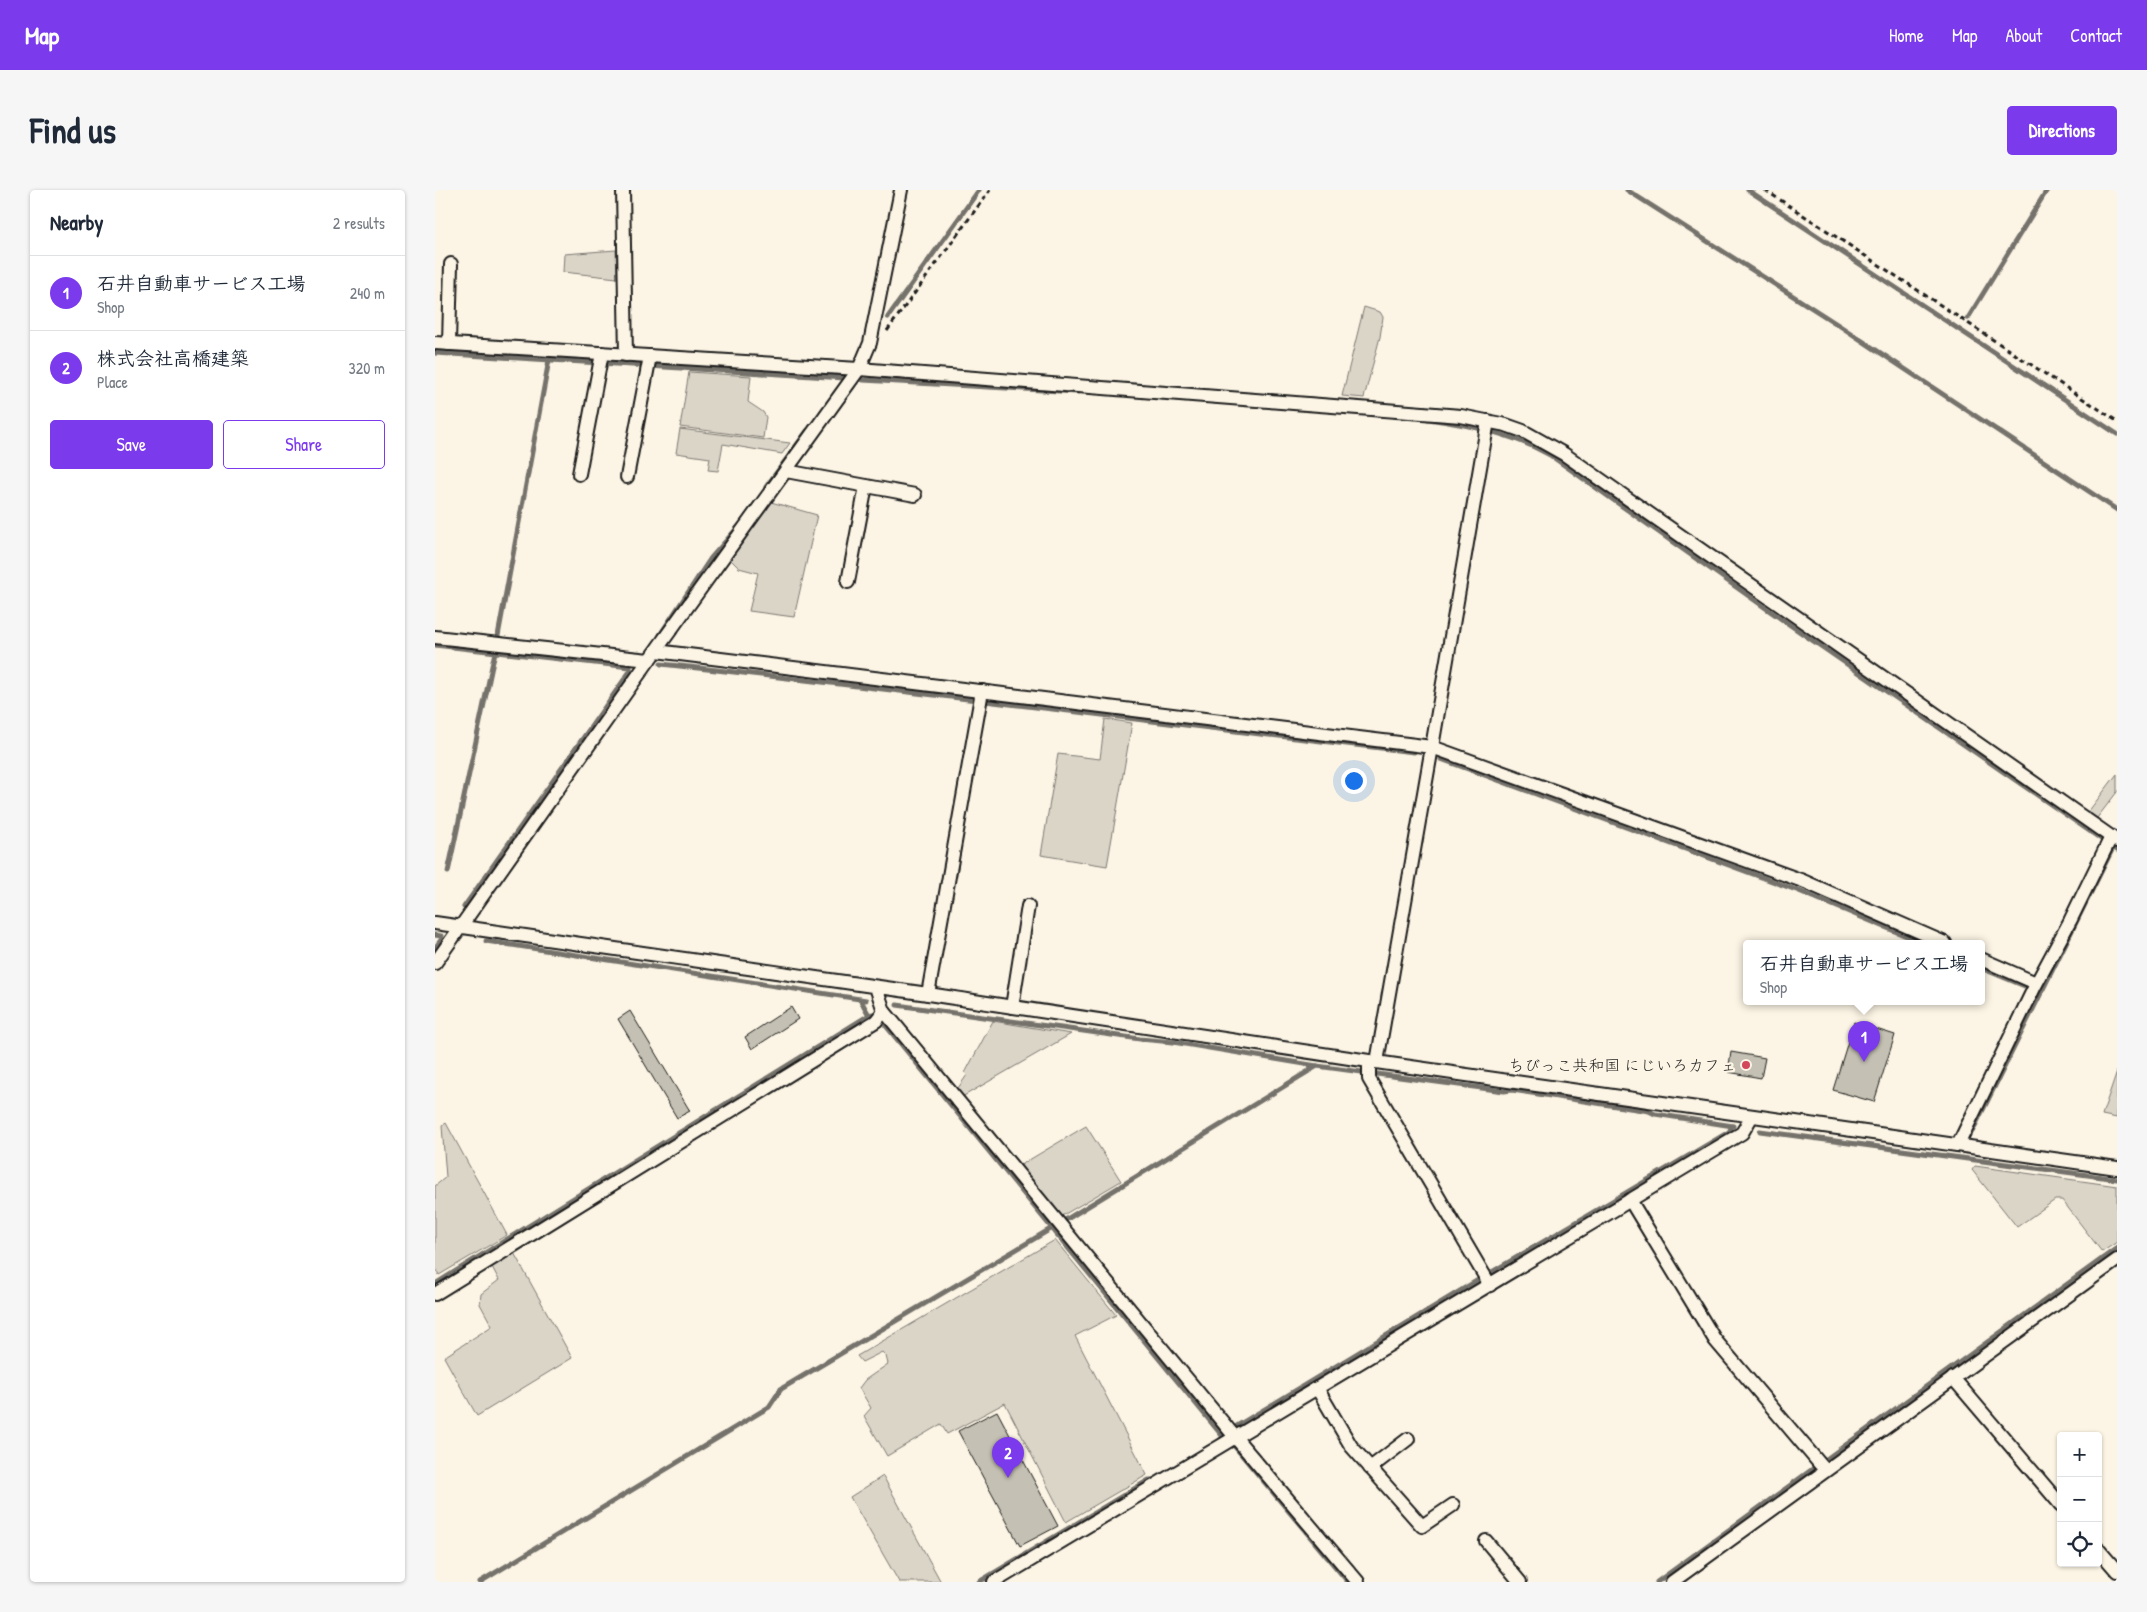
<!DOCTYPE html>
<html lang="en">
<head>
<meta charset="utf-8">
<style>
	body { margin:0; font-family:"Patrick Hand","Klee One",sans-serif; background:#f6f6f7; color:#1f2937 }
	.controls { position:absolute; right:15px; bottom:15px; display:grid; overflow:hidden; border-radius:5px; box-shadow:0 1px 4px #0004 }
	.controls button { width:45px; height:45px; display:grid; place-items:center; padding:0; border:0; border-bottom:1px solid #e0e1e3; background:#fff; color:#1f2937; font:25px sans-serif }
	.you { position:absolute; left:918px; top:590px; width:18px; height:18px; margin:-12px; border:4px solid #fff; border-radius:50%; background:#1a73e8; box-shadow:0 0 0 8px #1a73e833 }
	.badge { display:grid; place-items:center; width:32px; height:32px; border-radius:50%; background:#7c3aed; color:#fff; font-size:16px; font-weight:700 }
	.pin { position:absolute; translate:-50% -41px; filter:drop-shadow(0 1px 2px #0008) }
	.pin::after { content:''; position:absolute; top:26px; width:18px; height:15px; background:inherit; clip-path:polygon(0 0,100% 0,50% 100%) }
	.popup { position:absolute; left:1308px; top:750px; width:242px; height:65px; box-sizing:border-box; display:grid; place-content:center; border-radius:5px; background:#fff; filter:drop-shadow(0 1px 4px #0005); font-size:16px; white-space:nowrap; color:#747a83 }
	.popup b { font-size:19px; color:#1f2937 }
	.popup::after { content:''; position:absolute; left:50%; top:100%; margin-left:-10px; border:10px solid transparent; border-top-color:#fff }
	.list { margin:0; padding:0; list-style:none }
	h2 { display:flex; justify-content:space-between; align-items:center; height:65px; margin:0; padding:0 20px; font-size:21px }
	h2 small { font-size:16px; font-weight:400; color:#747a83 }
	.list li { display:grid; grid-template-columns:32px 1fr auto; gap:15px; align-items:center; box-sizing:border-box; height:75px; padding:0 20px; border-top:1px solid #e0e1e3 }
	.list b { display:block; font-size:19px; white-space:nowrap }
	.list p { margin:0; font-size:16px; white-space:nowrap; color:#747a83 }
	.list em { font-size:16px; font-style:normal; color:#747a83 }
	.actions { display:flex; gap:10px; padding:15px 20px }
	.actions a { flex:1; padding:11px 0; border:1px solid #7c3aed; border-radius:5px; text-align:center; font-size:18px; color:#7c3aed }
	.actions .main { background:#7c3aed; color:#fff }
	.icon { flex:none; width:28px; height:28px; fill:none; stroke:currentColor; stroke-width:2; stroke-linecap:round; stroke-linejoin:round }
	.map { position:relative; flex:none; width:1682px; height:1392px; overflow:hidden; border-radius:5px }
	header { display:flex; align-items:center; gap:30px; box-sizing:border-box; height:70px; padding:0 25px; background:#7c3aed; color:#fff }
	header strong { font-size:24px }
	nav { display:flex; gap:28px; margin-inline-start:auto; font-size:18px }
	.intro { display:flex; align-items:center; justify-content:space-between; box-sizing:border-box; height:120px; padding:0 30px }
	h1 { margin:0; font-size:35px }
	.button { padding:12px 22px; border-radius:5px; background:#7c3aed; color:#fff; font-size:18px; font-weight:700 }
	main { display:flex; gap:30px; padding:0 30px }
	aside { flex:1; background:#fff; border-radius:5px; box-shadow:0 1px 4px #0004 }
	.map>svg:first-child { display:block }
	.green { fill:#dbd5c8; stroke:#7c7872 }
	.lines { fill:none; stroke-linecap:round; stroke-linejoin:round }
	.stream { stroke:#75726c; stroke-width:5 }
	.building { fill:#c4c0b3; stroke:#1c1c1c }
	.minor-casing { stroke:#1c1c1c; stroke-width:16 }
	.path { stroke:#1c1c1c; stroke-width:3; stroke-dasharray:5 4; stroke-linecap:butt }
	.minor { stroke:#fcf5e5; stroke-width:12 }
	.poi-dot { fill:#d1495b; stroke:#fcf5e5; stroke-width:2 }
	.labels { text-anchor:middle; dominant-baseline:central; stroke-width:4.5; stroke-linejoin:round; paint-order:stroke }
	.poi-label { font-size:16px; fill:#1c1c1c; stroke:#fcf5e5; text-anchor:end }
</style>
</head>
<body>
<header>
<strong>Map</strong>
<nav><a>Home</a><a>Map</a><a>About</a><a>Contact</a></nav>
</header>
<div class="intro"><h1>Find us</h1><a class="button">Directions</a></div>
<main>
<aside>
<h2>Nearby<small>2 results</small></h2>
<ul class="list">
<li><span class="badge">1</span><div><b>石井自動車サービス工場</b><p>Shop</p></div><em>240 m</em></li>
<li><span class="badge">2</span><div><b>株式会社高橋建築</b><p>Place</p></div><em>320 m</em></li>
</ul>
<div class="actions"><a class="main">Save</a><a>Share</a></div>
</aside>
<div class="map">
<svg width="1682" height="1392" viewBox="0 0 1682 1392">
	<rect width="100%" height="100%" fill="#fcf5e5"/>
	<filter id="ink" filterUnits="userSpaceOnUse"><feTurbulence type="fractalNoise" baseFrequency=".02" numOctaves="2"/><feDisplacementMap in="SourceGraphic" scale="10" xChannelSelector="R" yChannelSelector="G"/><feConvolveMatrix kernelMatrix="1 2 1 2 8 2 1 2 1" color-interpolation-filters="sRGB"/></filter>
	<g filter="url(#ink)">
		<g class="green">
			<path d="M 181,60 L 182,88 L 128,82 L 129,64 Z"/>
			<path d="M 929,117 L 945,122 L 948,127 L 945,147 L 929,208 L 907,206 Z"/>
			<path d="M 254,182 L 316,186 L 313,212 L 328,222 L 331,227 L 328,248 L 245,237 Z"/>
			<path d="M 245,239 L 355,253 L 347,264 L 288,254 L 283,281 L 273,280 L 275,268 L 241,263 Z"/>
			<path d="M 336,312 L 382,325 L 359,427 L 314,421 L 323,383 L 304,378 L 295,369 Z"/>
			<path d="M 670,529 L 697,533 L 672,676 L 606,665 L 623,564 L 665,569 Z"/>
			<path d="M 1682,584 L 1682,602 L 1662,628 L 1653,622 Z"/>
			<path d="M 558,831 L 636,844 L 527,907 L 521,901 L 532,885 L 530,883 Z"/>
			<path d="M 1682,881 L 1682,928 L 1667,925 Z"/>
			<path d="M 11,933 L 72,1045 L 4,1085 L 0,1077 L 0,996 L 11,987 L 7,936 Z"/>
			<path d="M 651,936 L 686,991 L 625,1027 L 584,976 Z"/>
			<path d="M 1540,976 L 1682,996 L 1682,1052 L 1667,1062 L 1627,1010 L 1620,1010 L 1582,1037 L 1537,980 Z"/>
			<path d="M 620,1050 L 681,1125 L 640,1146 L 712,1285 L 631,1332 L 570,1213 L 512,1244 L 506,1234 L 452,1266 L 429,1226 L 436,1218 L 424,1198 L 430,1190 L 453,1174 L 451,1166 L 447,1162 L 427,1172 L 422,1166 Z"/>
			<path d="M 78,1061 L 137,1168 L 42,1226 L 9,1167 L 57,1136 L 45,1114 L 46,1104 L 64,1090 L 56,1075 Z"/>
			<path d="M 448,1286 L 506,1392 L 464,1392 L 415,1307 Z"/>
		</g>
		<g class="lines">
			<g class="stream">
				<path d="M 1192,0 L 1405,136 L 1682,320"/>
				<path d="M 1313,0 L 1682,244"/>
				<path d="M 453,127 L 544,0"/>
				<path d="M 1533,128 L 1612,0"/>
				<path d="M 0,163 L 410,188"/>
				<path d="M 428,190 L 643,202"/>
				<path d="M 993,229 C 1037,235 1077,244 1115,265 L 1335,421 L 1682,660"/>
				<path d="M 331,297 L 372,241"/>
				<path d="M 225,445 L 276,368 L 305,335"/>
				<path d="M 0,455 L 195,477"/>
				<path d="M 226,474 C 478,501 728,533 979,562"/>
				<path d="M 1006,569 L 1364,701 L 1488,753"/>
				<path d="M 13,682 L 60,462 L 114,170"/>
				<path d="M 29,717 L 196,480"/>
				<path d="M 0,745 L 6,746"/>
				<path d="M 51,751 L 431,810"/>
				<path d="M 0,758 L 6,750"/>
				<path d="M 1546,778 L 1597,799"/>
				<path d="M 462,815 L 705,849 L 738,852 L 882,876 L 1069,901 L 1077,900 L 1214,921 L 1220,924 L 1298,936"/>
				<path d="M 434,825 L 438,824 L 447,831 L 789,1248 L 786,1249"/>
				<path d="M 1325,941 L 1682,989"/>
				<path d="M 1537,942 L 1678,658"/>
				<path d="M 0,1094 L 434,825 L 425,809"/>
				<path d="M 802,1236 L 1040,1092 L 1294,942 L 1297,936"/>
				<path d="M 800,1257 L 913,1392"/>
				<path d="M 45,1392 L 334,1217 L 346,1199 L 619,1037 L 882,876"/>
				<path d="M 544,1392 L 714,1290 L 719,1290"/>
				<path d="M 1222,1392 L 1682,1058"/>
			</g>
		</g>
		<g class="building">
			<path d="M 356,817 L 363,829 L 317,859 L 310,847 Z"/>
			<path d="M 195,821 L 255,921 L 242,928 L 183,829 Z"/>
			<path d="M 1419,832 L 1460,845 L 1439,912 L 1398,900 Z"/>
			<path d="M 1296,862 L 1330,868 L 1326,888 L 1293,882 Z"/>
			<path d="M 562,1221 L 623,1336 L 585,1356 L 523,1241 Z"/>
		</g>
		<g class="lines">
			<g class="minor-casing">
				<g id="minor">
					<path d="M 188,0 L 191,165"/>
					<path d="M 0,153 L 424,179 L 1026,226 L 1071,235 L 1088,241 L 1129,264 L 1682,651"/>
					<path d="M 14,154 L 16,74"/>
					<path d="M 351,281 L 480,305"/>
					<path d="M 144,284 L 167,163"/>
					<path d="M 192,287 L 215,166"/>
					<path d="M 413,392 L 431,296"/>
					<path d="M 0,447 L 214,470"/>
					<path d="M 221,461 L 997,557 L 1053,231"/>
					<path d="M 0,733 L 493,804 L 934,871 L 1682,978"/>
					<path d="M 1546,769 L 1601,793"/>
					<path d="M 0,773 L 214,470 L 424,179 L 435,153 L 466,0"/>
					<path d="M 441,797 L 449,821 L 800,1247 L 923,1392"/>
					<path d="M 493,804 L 547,501"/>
					<path d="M 577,817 L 593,716"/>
					<path d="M 934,871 L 934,889 L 1055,1095"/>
					<path d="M 942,872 L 997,557 L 1368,691 L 1510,753"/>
					<path d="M 1523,955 L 1600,796 L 1635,731 L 1676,647"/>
					<path d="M 1195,1010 L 1280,1150 L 1390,1280"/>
					<path d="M 0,1104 L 441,831 L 449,821"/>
					<path d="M 1518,1188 L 1626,1315"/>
					<path d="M 882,1198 L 916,1256 L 987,1336 L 1018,1315"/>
					<path d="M 935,1278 L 973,1249"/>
					<path d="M 1051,1351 L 1085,1392"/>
					<path d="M 1663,1359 L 1682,1381"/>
					<path d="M 559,1392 L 1307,943 L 1317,926"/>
					<path d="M 1237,1392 L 1682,1070"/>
				</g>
			</g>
			<g class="path">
				<path d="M 1330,0 L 1682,231"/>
				<path d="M 452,141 L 555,0"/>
			</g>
			<use href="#minor" class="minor"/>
		</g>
	</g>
	<circle class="poi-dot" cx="1311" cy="875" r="5"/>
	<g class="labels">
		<g class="poi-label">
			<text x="1301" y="875">ちびっこ共和国 にじいろカフェ</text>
		</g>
	</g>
</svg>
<div class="controls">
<button>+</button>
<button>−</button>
<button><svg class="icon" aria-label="locate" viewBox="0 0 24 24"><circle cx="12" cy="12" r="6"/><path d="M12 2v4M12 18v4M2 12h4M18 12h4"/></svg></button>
</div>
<div class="you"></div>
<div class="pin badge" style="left:1429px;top:872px">1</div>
<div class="popup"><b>石井自動車サービス工場</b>Shop</div>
<div class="pin badge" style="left:573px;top:1288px">2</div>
</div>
</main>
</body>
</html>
